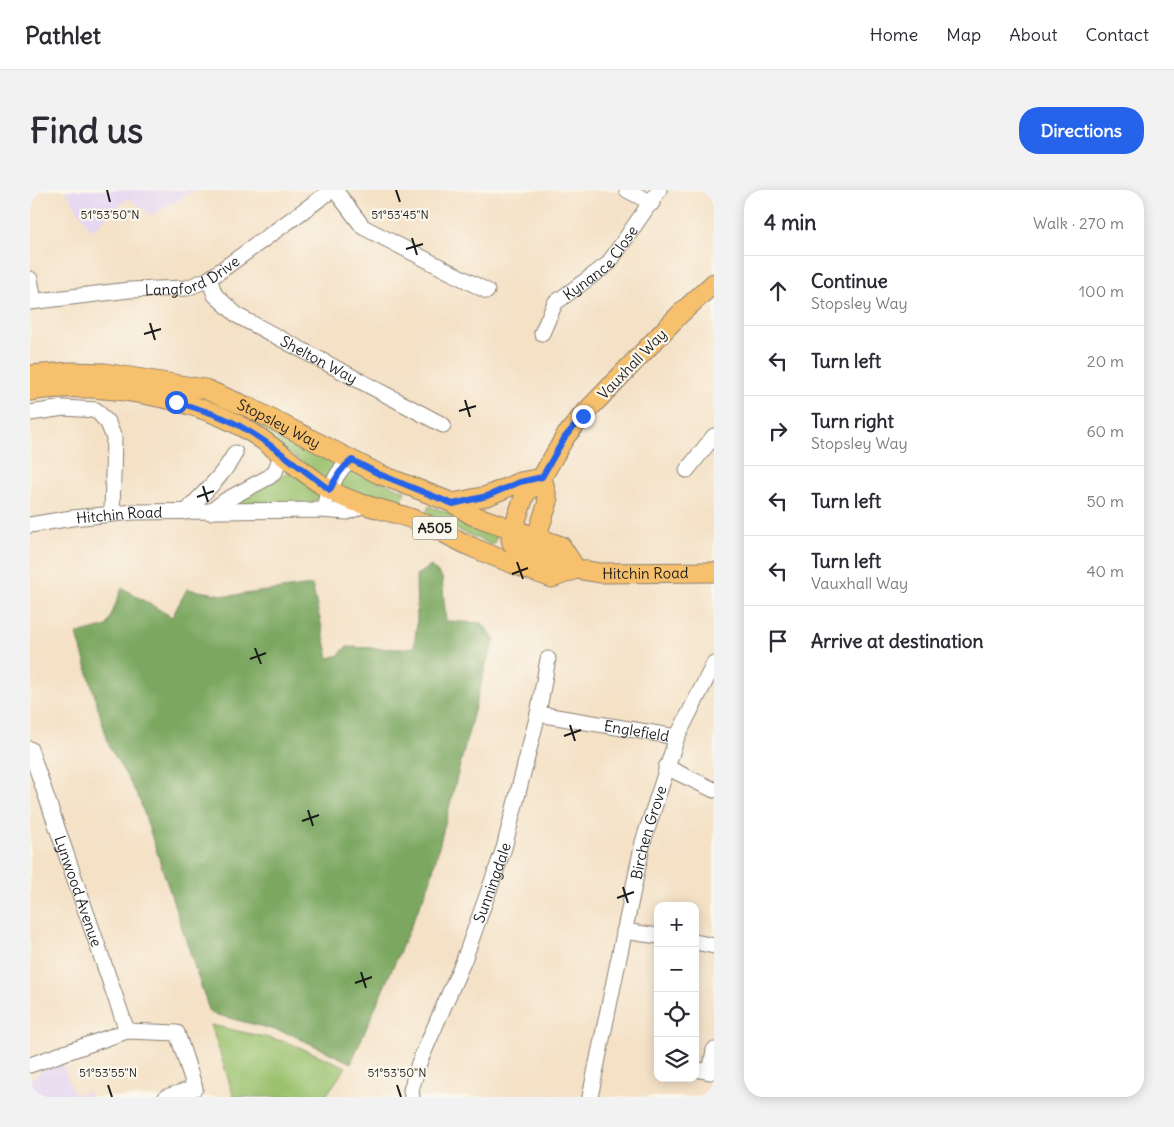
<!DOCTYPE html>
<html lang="en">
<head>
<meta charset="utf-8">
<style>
	body { margin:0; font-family:Delius,sans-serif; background:#f2f2f3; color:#2b2b33 }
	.controls { position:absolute; right:15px; bottom:15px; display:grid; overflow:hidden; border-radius:10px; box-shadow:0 2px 12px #0003 }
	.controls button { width:45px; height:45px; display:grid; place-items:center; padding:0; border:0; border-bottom:1px solid #e1e1e2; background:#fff; color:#2b2b33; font:25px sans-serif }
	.stop { position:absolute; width:15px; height:15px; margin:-11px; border:4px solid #2563eb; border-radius:50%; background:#fff }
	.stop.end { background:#2563eb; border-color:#fff; box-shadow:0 1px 5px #0008 }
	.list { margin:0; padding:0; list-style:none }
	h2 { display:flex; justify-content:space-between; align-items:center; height:65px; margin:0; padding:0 20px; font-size:21px }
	h2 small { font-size:16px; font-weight:400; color:#7c7c81 }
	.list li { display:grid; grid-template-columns:32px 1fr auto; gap:15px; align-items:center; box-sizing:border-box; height:70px; padding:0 20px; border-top:1px solid #e1e1e2 }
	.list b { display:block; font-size:19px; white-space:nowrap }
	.list p { margin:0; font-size:16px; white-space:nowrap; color:#7c7c81 }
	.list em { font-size:16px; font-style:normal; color:#7c7c81 }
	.icon { flex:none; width:28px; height:28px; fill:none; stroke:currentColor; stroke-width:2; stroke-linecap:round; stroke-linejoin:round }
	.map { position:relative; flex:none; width:684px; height:907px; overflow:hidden; border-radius:20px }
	header { display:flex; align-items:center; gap:30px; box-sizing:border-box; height:70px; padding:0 25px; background:#fff; border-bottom:1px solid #e1e1e2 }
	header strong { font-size:24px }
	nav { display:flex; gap:28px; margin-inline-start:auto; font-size:18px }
	.intro { display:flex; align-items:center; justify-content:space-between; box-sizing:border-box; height:120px; padding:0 30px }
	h1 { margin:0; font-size:35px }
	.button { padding:12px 22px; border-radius:20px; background:#2563eb; color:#fff; font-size:18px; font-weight:700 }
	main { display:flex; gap:30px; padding:0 30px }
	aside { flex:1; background:#fff; border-radius:20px; box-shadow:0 2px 12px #0003 }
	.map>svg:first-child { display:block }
	.built { fill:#e3d3f3 }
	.green { fill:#9ac16d; stroke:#5b6e44 }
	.forest { fill:#7ba760; stroke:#4c623e }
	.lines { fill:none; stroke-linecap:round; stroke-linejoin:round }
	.minor-casing { stroke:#887e71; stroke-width:17 }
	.major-casing { stroke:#887e71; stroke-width:21 }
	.minor { stroke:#fff; stroke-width:15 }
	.major { stroke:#f7c06c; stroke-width:19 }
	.route { stroke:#2563eb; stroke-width:6 }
	.ticks { fill:none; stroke:#1c1c1c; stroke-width:2 }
	.labels { text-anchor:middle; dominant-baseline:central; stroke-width:4.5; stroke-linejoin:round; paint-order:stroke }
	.shield { fill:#fbf7ec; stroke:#5f5e5a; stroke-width:1 }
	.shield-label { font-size:14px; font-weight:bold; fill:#1c1c1c }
	.street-label { font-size:15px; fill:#1c1c1c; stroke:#fbf7ec }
	.ticks-label { font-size:12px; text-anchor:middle; fill:#1c1c1c; stroke:#fbf7ec; stroke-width:4.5; stroke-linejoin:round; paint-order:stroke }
</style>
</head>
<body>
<header>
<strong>Pathlet</strong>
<nav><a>Home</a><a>Map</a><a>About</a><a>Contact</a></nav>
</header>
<div class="intro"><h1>Find us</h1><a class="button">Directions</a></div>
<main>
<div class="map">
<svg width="684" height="907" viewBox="0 0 684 907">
	<rect width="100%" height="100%" fill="#fbf7ec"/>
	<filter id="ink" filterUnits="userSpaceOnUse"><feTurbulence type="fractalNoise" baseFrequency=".02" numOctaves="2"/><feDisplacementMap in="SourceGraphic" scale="10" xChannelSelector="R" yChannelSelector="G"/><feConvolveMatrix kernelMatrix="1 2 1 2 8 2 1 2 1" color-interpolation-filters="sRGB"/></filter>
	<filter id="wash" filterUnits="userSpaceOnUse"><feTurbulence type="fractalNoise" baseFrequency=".0096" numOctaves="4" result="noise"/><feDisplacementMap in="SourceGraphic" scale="20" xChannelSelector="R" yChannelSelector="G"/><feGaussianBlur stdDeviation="1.12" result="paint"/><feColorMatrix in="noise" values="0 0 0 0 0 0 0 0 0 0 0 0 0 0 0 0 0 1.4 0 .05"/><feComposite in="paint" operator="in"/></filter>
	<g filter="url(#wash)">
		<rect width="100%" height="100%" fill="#f4e1c6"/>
		<g class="built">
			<path d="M 35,0 L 166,0 L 122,25 L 98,8 L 62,41 Z"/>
			<path d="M 32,872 L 44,905 L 57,901 L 59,907 L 0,907 L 0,889 L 4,888 L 11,880 Z"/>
		</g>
		<g class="green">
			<path d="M 157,205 C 210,220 257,247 306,271 L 299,288 L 297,289 L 204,226 Z"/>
			<path d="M 321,280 L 375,301 L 369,317 L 308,297 L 311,287 Z"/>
			<path d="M 261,281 L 290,302 L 291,308 L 279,314 L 208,315 L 207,310 Z"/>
			<path d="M 399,316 L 469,341 L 463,355 L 395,326 Z"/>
			<path d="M 181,835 L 257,852 L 316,877 L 295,907 L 204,907 Z"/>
		</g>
		<path class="forest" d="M 401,376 L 412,387 L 416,431 L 452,433 L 465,450 L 456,474 L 400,692 L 321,873 L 260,844 L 180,823 L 109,608 L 79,556 L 47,444 L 77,436 L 92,398 L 142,427 L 157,399 L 199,406 L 282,395 L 299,468 L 309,465 L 316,457 L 368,459 L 384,457 L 387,432 L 386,385 Z"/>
	</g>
	<g filter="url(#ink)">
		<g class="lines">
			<g class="minor-casing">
				<g id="minor">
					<path d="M 305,0 L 333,37 L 457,101"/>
					<path d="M 597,0 L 622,13"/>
					<path d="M 0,89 L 4,111"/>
					<path id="s1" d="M 179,89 L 185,105 L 208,126 L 413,235"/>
					<path id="s2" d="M 0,112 L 99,100 L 157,98 L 179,89 L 302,0"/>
					<path id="s3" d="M 512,143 L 525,113 L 578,74 L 629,0"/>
					<path d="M 0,223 L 34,218 L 66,220 L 78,233 L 84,248 L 82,323"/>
					<path d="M 657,280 L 684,246"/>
					<path d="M 296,309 C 303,294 307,279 322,270"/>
					<path d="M 156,322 C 174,302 193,286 205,263"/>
					<path d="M 180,322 L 196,310 L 239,287 L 245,282 L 251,265"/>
					<path id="s4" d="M 0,335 L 42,328 L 104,322 L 290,320 L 317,322 L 335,315"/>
					<path id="s5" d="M 508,524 L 647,547"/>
					<path id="s6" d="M 0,559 L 97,841"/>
					<path d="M 636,577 L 684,600"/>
					<path d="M 594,741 L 628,746"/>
					<path d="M 665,752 L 684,756"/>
					<path d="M 0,875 L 97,841 L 147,843 L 165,898 L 136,907"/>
					<path d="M 665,879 L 680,882 L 684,860"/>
					<path id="s7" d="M 382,907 L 381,900 L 389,873 L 434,770 L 474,658 L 508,524 L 518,469"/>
					<path id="s8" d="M 560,907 L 613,652 L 647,547 L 684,474"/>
				</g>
			</g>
			<g class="major-casing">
				<g id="major">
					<path id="s9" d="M 684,93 L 650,124 L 553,225 L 535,247 L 512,287 L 495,304 L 483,339 L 481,349 L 482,353 L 486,356 L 504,365 L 546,379 L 570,383 L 684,382"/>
					<path id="s10" d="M 0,185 L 40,182 L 75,183 L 175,199 L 220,218 L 349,284 L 423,313 L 442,325 L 531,356 L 546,379"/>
					<path d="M 0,201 C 65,191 156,205 214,238 C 245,255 269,282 300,300 C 328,317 363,320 393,333 C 410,340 426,350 444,358 C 469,369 495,378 522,388 L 546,379"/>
					<path d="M 423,313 L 457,306 L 490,292 L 511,288"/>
					<path d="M 499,359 L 506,348 L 518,312 L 512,287"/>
				</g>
			</g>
			<use href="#minor" class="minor"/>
			<use href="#major" class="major"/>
		</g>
	</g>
	<g class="lines" filter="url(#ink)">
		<path class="route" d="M 146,212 C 169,219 194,226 215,239 C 245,256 272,280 300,300 C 305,288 311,278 322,270 L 349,284 L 423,314 L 457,306 L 490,292 L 512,287 L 535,247 L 553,226"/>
	</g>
	<path class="ticks" d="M 77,0 L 80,12M 366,0 L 370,12M 382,48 L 387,65M 376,59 L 393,54M 120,133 L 125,150M 114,144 L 131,139M 435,210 L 440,227M 429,221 L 446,216M 173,296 L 178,312M 167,307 L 184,301M 487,372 L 493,389M 482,384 L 498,378M 225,458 L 231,474M 220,469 L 236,463M 540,535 L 545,551M 534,546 L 551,540M 278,620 L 283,636M 272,631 L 289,625M 593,697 L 598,713M 587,708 L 604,702M 331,782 L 336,798M 325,793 L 342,787M 78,895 L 82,907M 367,895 L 371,907"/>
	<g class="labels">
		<rect class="shield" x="382.5" y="326.5" width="45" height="23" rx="4"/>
		<g class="shield-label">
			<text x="405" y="338">A505</text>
		</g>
		<g class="street-label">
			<text stroke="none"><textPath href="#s3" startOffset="94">Kynance Close</textPath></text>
			<text stroke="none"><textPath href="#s2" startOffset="166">Langford Drive</textPath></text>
			<text stroke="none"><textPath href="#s1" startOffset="140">Shelton Way</textPath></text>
			<text transform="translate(602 174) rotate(-46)">Vauxhall Way</text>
			<text stroke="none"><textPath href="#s10" startOffset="258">Stopsley Way</textPath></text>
			<text stroke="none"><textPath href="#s4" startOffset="90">Hitchin Road</textPath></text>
			<text stroke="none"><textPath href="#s9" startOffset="475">Hitchin Road</textPath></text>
			<text stroke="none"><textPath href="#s5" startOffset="100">Englefield</textPath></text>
			<text stroke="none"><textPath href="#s8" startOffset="271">Birchen Grove</textPath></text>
			<text stroke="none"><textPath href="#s7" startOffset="230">Sunningdale</textPath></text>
			<text stroke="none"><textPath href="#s6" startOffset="150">Lynwood Avenue</textPath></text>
		</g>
	</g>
	<g class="ticks-label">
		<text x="80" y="29">51°53'50"N</text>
		<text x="370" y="29">51°53'45"N</text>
		<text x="78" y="887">51°53'55"N</text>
		<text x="367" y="887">51°53'50"N</text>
	</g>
</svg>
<div class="controls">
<button>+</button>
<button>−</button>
<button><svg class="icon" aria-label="locate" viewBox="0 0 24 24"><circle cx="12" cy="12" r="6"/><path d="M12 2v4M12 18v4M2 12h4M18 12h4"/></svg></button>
<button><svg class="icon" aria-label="layers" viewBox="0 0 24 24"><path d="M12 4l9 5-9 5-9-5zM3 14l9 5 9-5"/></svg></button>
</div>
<div class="stop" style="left:146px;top:212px"></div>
<div class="stop end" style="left:553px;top:226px"></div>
</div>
<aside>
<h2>4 min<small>Walk · 270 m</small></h2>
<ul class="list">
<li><svg class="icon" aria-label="ahead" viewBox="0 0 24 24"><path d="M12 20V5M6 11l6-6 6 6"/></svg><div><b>Continue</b><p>Stopsley Way</p></div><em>100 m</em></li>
<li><svg class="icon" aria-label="left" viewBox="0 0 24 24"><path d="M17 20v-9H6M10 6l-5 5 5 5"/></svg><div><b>Turn left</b></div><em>20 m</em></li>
<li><svg class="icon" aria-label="right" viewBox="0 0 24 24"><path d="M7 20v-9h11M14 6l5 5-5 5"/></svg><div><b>Turn right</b><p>Stopsley Way</p></div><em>60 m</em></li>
<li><svg class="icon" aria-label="left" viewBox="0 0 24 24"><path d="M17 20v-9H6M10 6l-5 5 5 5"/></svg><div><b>Turn left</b></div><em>50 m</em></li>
<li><svg class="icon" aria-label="left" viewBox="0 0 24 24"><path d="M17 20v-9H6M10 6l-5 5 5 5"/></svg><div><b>Turn left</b><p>Vauxhall Way</p></div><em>40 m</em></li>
<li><svg class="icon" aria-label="arrive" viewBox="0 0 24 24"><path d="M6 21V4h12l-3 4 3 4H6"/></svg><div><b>Arrive at destination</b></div></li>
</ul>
</aside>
</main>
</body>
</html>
